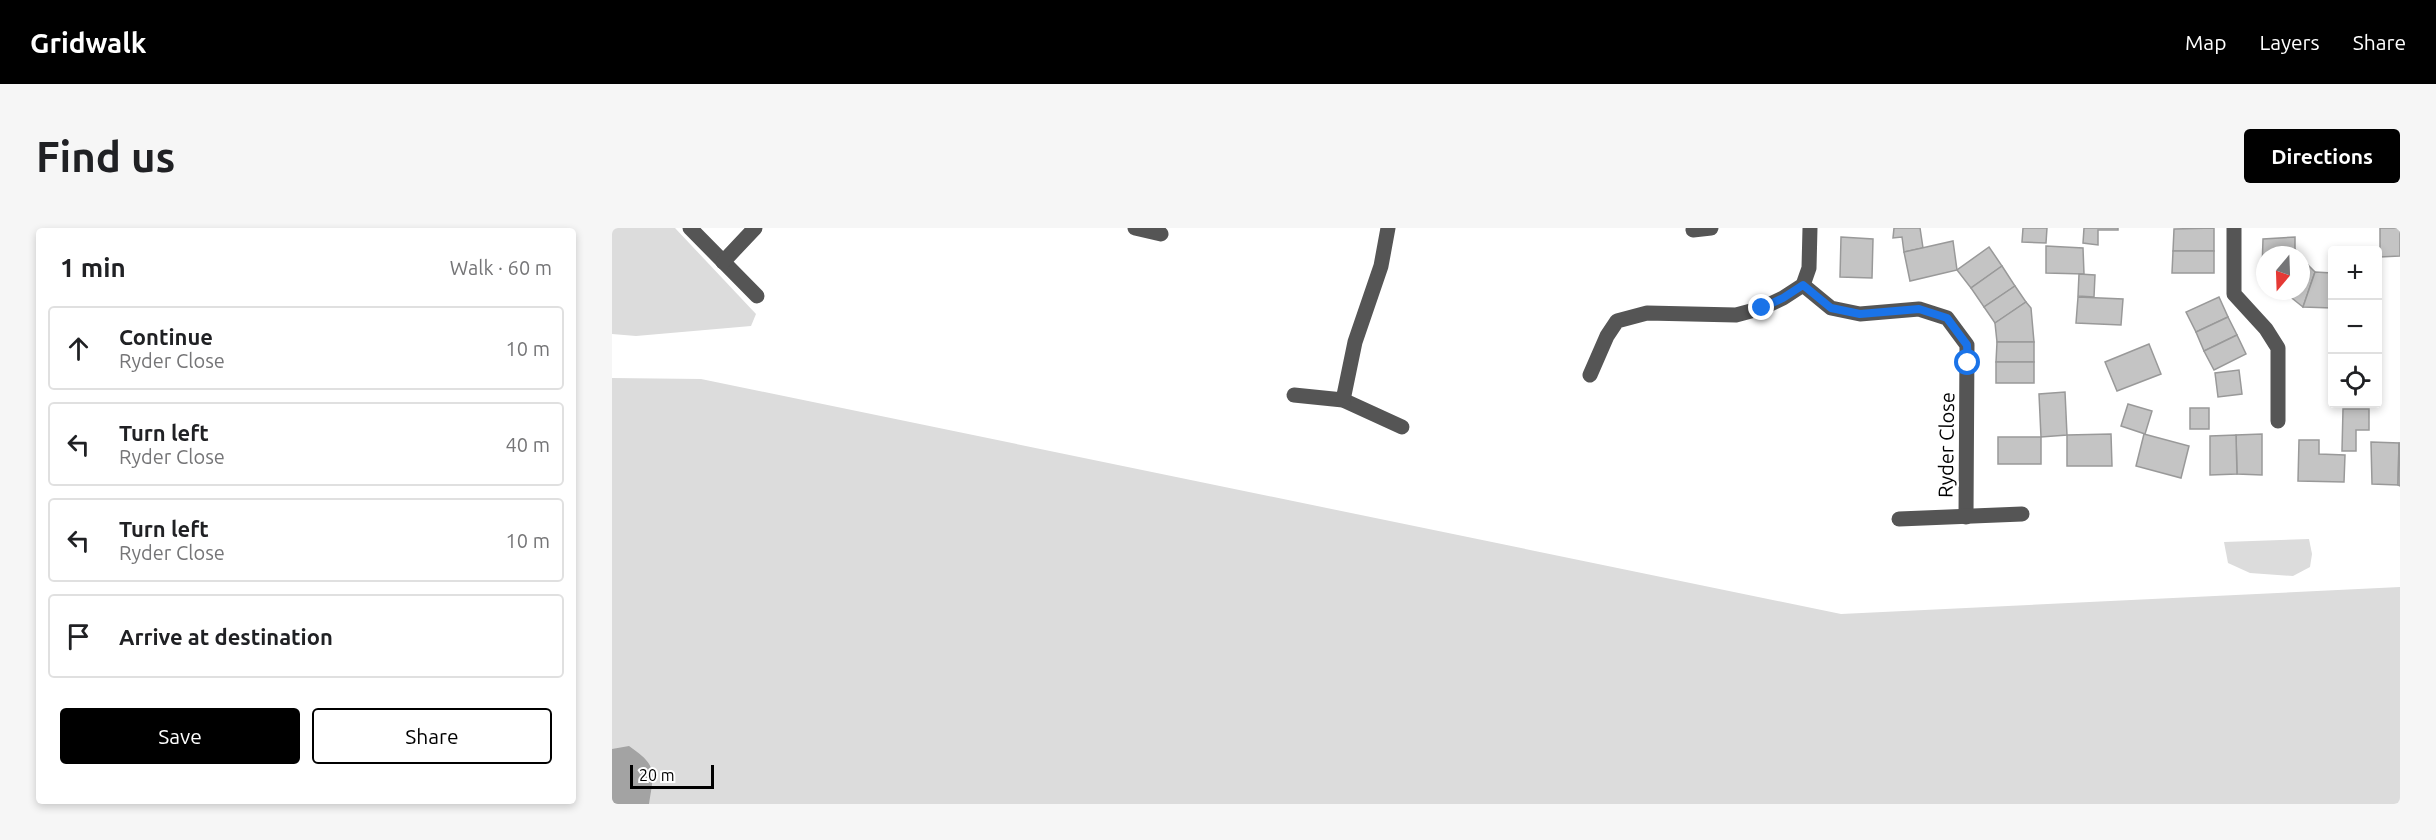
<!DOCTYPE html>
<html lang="en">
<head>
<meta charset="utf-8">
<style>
	body { margin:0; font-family:Ubuntu,sans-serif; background:#f6f6f6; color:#202124 }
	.controls { position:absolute; right:18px; top:18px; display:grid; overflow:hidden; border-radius:6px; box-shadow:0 3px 9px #0003 }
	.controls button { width:54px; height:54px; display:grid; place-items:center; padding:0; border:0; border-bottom:2px solid #e0e0e0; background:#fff; color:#202124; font:30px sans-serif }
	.compass { position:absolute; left:1644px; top:18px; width:54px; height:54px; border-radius:50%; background:#fff; box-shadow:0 3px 9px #0003; rotate:199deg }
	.scale { position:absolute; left:18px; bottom:15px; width:84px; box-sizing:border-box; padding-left:6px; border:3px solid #000; border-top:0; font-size:16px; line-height:21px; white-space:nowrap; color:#000; -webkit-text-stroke:4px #fff; paint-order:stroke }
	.stop { position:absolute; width:18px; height:18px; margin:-14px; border:4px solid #1a73e8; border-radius:50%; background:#fff }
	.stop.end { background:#1a73e8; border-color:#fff; box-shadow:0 2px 6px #0008 }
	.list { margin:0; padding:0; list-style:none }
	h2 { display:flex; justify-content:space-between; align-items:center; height:78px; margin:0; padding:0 24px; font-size:26px }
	h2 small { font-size:20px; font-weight:400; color:#757577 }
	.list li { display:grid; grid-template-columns:39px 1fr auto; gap:18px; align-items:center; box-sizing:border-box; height:84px; margin:0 12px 12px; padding:0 12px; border:2px solid #e0e0e0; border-radius:6px }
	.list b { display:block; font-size:22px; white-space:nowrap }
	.list p { margin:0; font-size:20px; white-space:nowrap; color:#757577 }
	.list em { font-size:20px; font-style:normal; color:#757577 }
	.actions { display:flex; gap:12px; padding:18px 24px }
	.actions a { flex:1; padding:14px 0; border:2px solid #000; border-radius:6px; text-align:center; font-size:21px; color:#000 }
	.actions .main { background:#000; color:#fff }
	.icon { flex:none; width:33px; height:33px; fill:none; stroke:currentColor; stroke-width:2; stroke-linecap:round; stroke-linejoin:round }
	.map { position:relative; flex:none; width:1788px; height:576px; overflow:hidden; border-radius:6px }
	header { display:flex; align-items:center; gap:36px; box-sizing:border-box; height:84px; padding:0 30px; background:#000; color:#fff }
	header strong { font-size:28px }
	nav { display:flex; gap:33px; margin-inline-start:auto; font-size:21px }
	.intro { display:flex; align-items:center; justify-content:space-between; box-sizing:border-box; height:144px; padding:0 36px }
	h1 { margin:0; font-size:42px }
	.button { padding:15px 27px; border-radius:6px; background:#000; color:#fff; font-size:21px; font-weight:700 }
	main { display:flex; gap:36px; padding:0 36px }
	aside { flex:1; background:#fff; border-radius:6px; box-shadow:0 3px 9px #0003 }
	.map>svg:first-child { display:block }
	.green { fill:#dcdcdc }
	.water { fill:#a3a3a3 }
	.building { fill:#c4c4c4; stroke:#999; stroke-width:1.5 }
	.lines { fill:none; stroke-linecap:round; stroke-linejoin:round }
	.minor { stroke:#555; stroke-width:15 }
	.route { stroke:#1a73e8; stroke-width:8 }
	.labels { text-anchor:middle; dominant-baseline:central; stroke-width:5; stroke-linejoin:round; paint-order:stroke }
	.street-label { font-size:20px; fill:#000; stroke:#fff }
</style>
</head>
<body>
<header>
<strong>Gridwalk</strong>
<nav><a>Map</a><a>Layers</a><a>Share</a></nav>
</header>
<div class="intro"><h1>Find us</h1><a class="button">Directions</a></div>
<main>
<aside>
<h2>1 min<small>Walk · 60 m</small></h2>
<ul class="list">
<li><svg class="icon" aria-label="ahead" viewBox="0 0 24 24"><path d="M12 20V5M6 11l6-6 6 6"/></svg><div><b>Continue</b><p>Ryder Close</p></div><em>10 m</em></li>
<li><svg class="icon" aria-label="left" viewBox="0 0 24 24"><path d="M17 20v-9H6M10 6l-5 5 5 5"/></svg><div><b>Turn left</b><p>Ryder Close</p></div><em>40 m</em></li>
<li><svg class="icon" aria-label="left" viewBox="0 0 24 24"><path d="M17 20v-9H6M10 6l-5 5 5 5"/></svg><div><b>Turn left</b><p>Ryder Close</p></div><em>10 m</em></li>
<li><svg class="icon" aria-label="arrive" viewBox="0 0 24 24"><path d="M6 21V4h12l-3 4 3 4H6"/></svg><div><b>Arrive at destination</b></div></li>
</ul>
<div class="actions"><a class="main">Save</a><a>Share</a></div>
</aside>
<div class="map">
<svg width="1788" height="576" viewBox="0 0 1788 576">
	<rect width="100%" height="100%" fill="#fff"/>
	<g class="green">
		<path d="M 0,0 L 63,0 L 144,86 L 139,98 L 24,108 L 0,106 Z"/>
		<path d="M 0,150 L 89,151 L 1229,386 L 1788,359 L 1788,576 L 0,576 Z"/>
		<path d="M 1697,311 L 1700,326 L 1698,339 L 1681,348 L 1638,345 L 1616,335 L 1612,314 Z"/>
	</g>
	<path class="water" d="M 17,518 C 46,538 42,543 37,576 L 0,576 L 0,521 Z"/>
	<g class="building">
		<path d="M 1282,0 L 1308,0 L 1311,20 L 1292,24 L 1290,9 L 1281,10 Z"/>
		<path d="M 1411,0 L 1435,0 L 1434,15 L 1410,14 Z"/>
		<path d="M 1472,0 L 1506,0 L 1506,2 L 1486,2 L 1486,17 L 1471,15 Z"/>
		<path d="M 1602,0 L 1602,23 L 1561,23 L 1562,1 Z"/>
		<path d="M 1768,0 L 1788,0 L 1788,28 L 1768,29 Z"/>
		<path d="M 1229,9 L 1261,11 L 1260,50 L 1228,49 Z"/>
		<path d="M 1683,9 L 1683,21 L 1673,27 L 1653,27 L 1653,40 L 1650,42 L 1651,11 Z"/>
		<path d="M 1341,13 L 1345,42 L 1298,53 L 1292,24 Z"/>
		<path d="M 1434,18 L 1471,20 L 1472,46 L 1434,45 Z"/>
		<path d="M 1377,19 L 1390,38 L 1359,60 L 1345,42 Z"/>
		<path d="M 1683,21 L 1687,27 L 1673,27 Z"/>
		<path d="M 1561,23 L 1602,23 L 1602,45 L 1560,45 Z"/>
		<path d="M 1693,34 L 1703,44 L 1691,79 L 1671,63 L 1689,63 L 1689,38 Z"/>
		<path d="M 1390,38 L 1403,58 L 1372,79 L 1359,60 Z"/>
		<path d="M 1703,44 L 1720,45 L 1720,80 L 1691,79 Z"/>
		<path d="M 1467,46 L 1483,47 L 1482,69 L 1466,68 Z"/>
		<path d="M 1403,58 L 1414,74 L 1383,95 L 1372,79 Z"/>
		<path d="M 1466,69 L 1511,71 L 1509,97 L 1464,95 Z"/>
		<path d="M 1607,69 L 1616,89 L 1584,104 L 1574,84 Z"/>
		<path d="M 1414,74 L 1419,80 L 1422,114 L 1385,114 L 1383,95 Z"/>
		<path d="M 1616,89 L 1625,107 L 1592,123 L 1584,104 Z"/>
		<path d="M 1625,107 L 1634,126 L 1602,142 L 1592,123 Z"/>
		<path d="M 1385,114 L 1422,114 L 1422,134 L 1384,134 Z"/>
		<path d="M 1537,116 L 1549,146 L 1505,163 L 1493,134 Z"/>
		<rect x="1384" y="134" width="38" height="21"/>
		<path d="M 1627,142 L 1630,166 L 1606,169 L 1603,145 Z"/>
		<path d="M 1453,164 L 1455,207 L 1429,209 L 1427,166 Z"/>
		<path d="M 1516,176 L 1540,183 L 1533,206 L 1509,198 Z"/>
		<rect x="1578" y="180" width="19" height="21"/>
		<path d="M 1731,181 L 1757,181 L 1757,202 L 1744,202 L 1744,223 L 1730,223 Z"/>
		<path d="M 1499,206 L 1500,238 L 1455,238 L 1455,207 Z"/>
		<path d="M 1532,206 L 1577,218 L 1569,250 L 1524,238 Z"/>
		<path d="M 1650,206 L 1650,247 L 1625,246 L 1624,207 Z"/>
		<path d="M 1624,207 L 1625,246 L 1598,247 L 1598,208 Z"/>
		<rect x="1386" y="209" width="43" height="27"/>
		<path d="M 1687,212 L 1707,212 L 1707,226 L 1733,227 L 1732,254 L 1686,253 Z"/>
		<path d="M 1759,214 L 1787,215 L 1786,257 L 1760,256 Z"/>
		<path d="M 1787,215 L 1788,215 L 1788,258 L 1786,257 Z"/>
	</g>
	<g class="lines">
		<g class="minor">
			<path d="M 78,0 L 145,68"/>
			<path d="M 523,0 L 549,6"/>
			<path d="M 1622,0 L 1622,66 L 1654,101 L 1666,120 L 1666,193"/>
			<path d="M 1081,2 L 1099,0"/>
			<path d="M 111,34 L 143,0"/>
			<path d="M 1191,57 L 1219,80 L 1248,86 L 1307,81 L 1335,90 L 1355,117 L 1354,289"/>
			<path d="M 978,147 L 995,108 L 1005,93 L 1035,85 L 1124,87 L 1150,80 L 1171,70 L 1191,57 L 1197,40 L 1198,0"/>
			<path d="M 682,167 L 731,172 L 790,199"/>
			<path d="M 731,172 L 743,114 L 769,38 L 776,0"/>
			<path d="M 1287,291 L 1410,286"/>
		</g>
	</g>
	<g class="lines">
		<path class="route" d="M 1150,80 L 1171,70 L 1191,57 L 1219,80 L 1248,86 L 1307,81 L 1335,90 L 1355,117 L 1356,135"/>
	</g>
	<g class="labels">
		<g class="street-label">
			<text transform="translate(1334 217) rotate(-89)">Ryder Close</text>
		</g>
	</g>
</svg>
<div class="controls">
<button>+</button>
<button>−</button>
<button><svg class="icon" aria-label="locate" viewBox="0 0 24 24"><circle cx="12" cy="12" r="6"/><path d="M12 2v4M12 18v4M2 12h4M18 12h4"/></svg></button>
</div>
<svg class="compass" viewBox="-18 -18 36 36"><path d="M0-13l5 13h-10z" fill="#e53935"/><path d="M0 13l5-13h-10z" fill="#757577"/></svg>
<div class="scale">20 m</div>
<div class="stop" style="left:1356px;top:135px"></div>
<div class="stop end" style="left:1150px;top:80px"></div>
</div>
</main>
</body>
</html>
